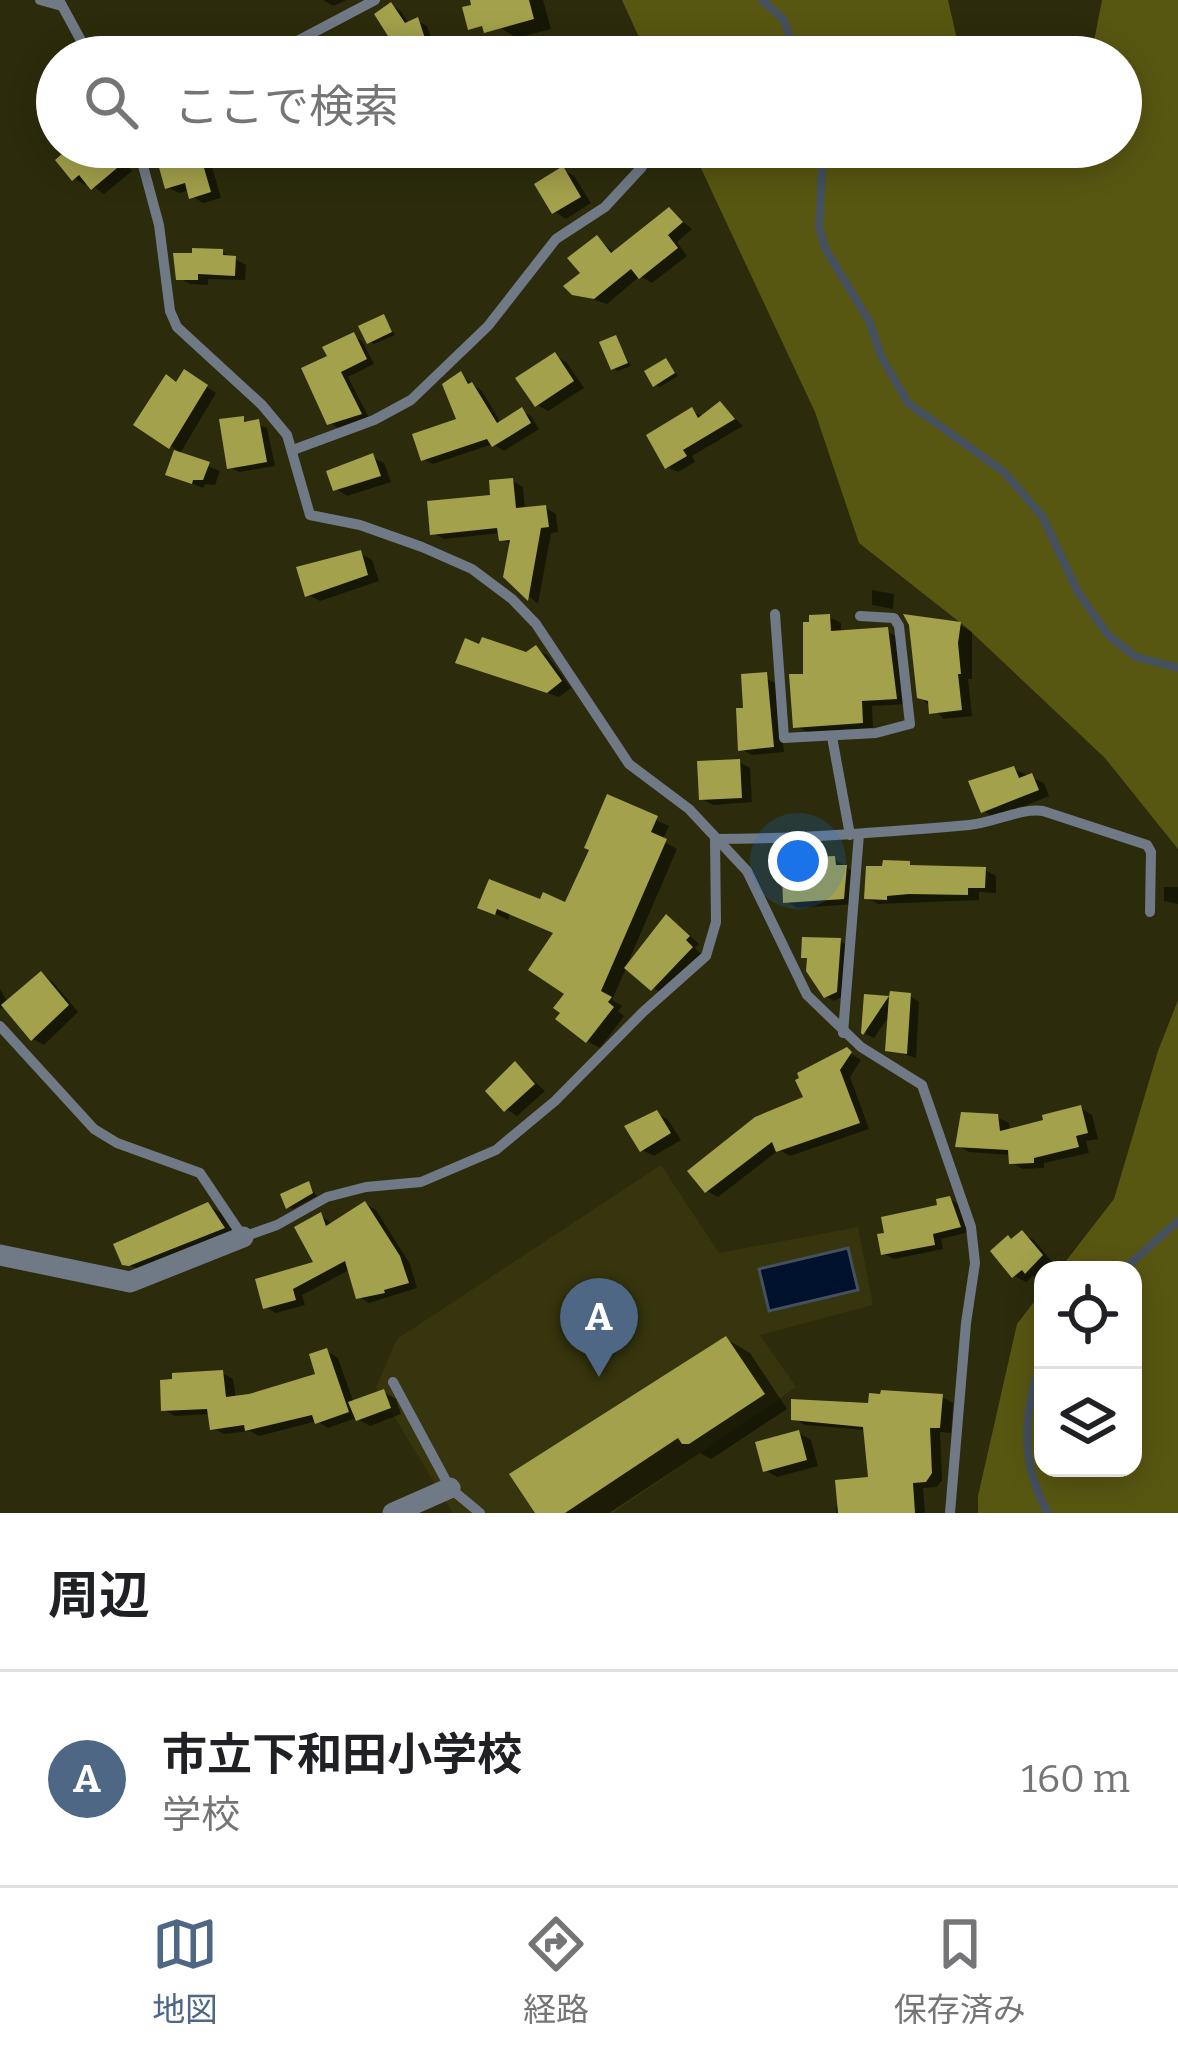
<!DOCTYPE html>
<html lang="ja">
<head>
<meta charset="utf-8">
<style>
	body { margin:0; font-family:Bitter,"Noto Sans JP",serif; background:#f6f6f6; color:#202124 }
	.controls { position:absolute; right:36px; bottom:36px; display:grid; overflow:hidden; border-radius:24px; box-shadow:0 6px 30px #0003 }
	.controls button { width:108px; height:108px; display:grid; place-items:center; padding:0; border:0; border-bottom:3px solid #e0e0e0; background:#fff; color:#202124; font:60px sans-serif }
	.you { position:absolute; left:798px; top:861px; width:42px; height:42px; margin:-30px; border:9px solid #fff; border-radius:50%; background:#1a73e8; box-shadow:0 0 0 18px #1a73e833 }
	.badge { display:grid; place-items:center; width:78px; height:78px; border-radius:50%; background:#4d6785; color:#fff; font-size:39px; font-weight:700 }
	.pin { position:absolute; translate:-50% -99px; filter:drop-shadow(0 3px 6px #0008) }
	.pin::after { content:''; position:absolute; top:63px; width:42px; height:36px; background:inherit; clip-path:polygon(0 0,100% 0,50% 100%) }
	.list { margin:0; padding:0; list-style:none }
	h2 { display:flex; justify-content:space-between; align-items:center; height:156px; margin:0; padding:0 48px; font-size:51px }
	h2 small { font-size:39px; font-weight:400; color:#757577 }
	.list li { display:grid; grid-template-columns:78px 1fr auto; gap:36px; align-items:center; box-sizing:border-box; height:216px; padding:0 48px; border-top:3px solid #e0e0e0 }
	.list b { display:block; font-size:45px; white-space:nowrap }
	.list p { margin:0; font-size:39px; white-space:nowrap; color:#757577 }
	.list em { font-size:39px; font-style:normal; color:#757577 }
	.icon { flex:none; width:66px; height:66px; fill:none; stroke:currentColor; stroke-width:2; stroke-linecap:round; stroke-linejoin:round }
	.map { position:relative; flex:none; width:1178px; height:1513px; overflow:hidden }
	.search { position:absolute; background:#fff; box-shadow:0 6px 30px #0003; left:36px; right:36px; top:36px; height:132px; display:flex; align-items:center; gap:30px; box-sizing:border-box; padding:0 42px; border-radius:66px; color:#757577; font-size:45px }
	.sheet { height:372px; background:#fff }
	nav { display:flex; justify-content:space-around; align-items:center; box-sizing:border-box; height:168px; border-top:3px solid #e0e0e0; background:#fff; font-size:33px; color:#757577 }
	nav a { display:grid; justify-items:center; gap:6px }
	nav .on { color:#4d6785 }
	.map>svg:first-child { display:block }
	.built { fill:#36350d }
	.forest { fill:#585711 }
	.water { fill:#00112d; stroke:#44505e; stroke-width:3 }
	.shadow { fill:#0007 }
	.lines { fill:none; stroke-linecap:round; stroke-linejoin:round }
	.stream { stroke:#44505e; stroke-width:8 }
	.building { fill:#a3a14b }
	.lane { stroke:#707a86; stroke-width:10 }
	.street { stroke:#707a86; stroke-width:21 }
</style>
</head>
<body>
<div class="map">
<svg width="1178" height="1513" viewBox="0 0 1178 1513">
	<rect width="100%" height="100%" fill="#2c2c0c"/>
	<path class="built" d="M 661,1165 L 719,1253 L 858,1227 L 873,1305 L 760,1335 L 796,1387 L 613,1513 L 453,1513 L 376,1387 L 397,1339 Z"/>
	<g class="forest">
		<path d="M 622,0 L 948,0 L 961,57 L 648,57 Z"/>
		<path d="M 1102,0 L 1178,0 L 1178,849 L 1105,758 L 967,628 L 859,543 L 815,412 L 691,147 L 1121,147 L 1121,57 L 1091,57 Z"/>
		<path d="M 1178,1000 L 1178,1513 L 978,1513 L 978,1496 L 1017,1324 L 1043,1290 L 1043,1468 L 1133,1468 L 1133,1270 L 1059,1270 L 1114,1199 L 1158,1051 Z"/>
	</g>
	<path class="water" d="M 848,1248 L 858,1290 L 769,1311 L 759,1269 Z"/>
	<g class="shadow">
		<path d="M 323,0 L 347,0 L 333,6 Z"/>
		<path d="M 490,0 L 543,0 L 551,29 L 517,38 L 499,27 Z"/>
		<path d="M 392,6 L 401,11 L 409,24 L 418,21 L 427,26 L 438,57 L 363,57 L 393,37 Z"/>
		<path d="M 57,117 L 57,137 L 46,127 Z"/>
		<path d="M 67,147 L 112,147 L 132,171 L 104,194 L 88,183 L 85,185 L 74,178 Z"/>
		<path d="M 198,150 L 209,157 L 221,198 L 203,203 L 192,196 L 190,190 L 179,193 L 167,187 Z"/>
		<path d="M 563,170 L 574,176 L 591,203 L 566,219 L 555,212 Z"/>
		<path d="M 669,210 L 692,229 L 677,242 L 687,256 L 652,283 L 640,276 L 607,304 L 574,293 L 597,238 L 615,253 Z"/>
		<path d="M 222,252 L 246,265 L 245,280 L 208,279 L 208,285 L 190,284 L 179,278 Z"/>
		<path d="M 383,318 L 395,335 L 374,344 L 369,342 Z"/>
		<path d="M 354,336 L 362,341 L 374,364 L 348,377 L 369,418 L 338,428 L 330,423 L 331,358 Z"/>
		<path d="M 616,338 L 631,366 L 618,371 L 613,368 Z"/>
		<path d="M 556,356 L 567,363 L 584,388 L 548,411 L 537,405 Z"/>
		<path d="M 666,361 L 678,376 L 660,387 L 655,384 Z"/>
		<path d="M 185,373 L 216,393 L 179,455 L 220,471 L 215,485 L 205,484 L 203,488 L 169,474 L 177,450 L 137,424 Z"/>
		<path d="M 461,375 L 482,391 L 501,423 L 522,411 L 531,416 L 539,429 L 504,451 L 493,444 L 433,464 L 423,459 L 460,421 Z"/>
		<path d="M 720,404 L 743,426 L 692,456 L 695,462 L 678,472 L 667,467 L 692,411 L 704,417 Z"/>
		<path d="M 243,420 L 267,428 L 275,466 L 239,472 L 230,467 Z"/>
		<path d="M 372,457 L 384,463 L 391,482 L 347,496 L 336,489 Z"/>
		<path d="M 512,481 L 523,487 L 525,510 L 546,508 L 556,514 L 558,532 L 551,533 L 538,604 L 506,576 L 512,545 L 502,539 L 501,533 L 444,539 L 433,533 L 493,498 Z"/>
		<path d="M 360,553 L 372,560 L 379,581 L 320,601 L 308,595 Z"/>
		<path d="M 872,590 L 894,594 L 893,609 L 872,605 Z"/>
		<path d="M 830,617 L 841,623 L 841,633 L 889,632 L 900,639 L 907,704 L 872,706 L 873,728 L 807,732 L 796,726 L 806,677 Z"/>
		<path d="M 960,625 L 972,632 L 972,679 L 968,679 L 972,716 L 944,719 L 920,697 Z"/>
		<path d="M 536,649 L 547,655 L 571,688 L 559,697 L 459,662 L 526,656 Z"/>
		<path d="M 766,678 L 777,684 L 784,752 L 752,755 L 741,749 Z"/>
		<path d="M 739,762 L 750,768 L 752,802 L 713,805 L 702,799 Z"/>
		<path d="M 1014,769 L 1044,783 L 1049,796 L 995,818 L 983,811 Z"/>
		<path d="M 609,798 L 669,826 L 662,841 L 677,849 L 627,965 L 677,924 L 699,944 L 695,948 L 702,955 L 663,995 L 627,966 L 612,1000 L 622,1006 L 618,1011 L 624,1016 L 600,1048 L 587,1041 L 568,993 L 556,933 L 510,913 L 508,920 L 481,906 L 534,900 L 566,906 L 592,850 Z"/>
		<path d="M 835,859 L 857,875 L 855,904 L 797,908 L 786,901 Z"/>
		<path d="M 909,863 L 917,868 L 985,870 L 996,876 L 996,893 L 979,892 L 979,900 L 878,904 L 867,898 Z"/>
		<path d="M 1164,887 L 1178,887 L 1178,904 L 1164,901 Z"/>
		<path d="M 840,941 L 848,945 L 844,996 L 834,1001 L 826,996 Z"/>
		<path d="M 42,975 L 52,981 L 78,1012 L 44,1045 L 33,1039 L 6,1006 L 0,1009 L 0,989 L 8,1003 Z"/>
		<path d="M 910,996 L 919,1002 L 916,1058 L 888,1049 L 891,1013 L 874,1038 L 866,1034 L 867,997 Z"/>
		<path d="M 847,1051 L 861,1060 L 850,1077 L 869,1129 L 790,1156 L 779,1150 L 718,1197 L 707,1191 L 807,1098 Z"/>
		<path d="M 516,1065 L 545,1091 L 517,1116 L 506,1109 Z"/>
		<path d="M 1081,1108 L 1092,1115 L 1098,1139 L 1086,1141 L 1089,1153 L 1044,1163 L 1044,1168 L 1023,1169 L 1012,1163 L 1011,1155 L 969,1152 L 957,1145 L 997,1117 L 1009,1123 L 1010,1132 Z"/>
		<path d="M 657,1113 L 668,1120 L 681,1140 L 654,1156 L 642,1150 Z"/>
		<path d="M 308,1185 L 317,1196 L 293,1209 L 288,1207 Z"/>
		<path d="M 950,1199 L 960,1205 L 969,1232 L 941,1239 L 943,1249 L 894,1259 L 884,1254 Z"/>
		<path d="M 365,1204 L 376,1210 L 410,1264 L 417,1288 L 369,1303 L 359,1297 L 351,1269 L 302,1295 L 305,1305 L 276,1313 L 266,1307 L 317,1264 L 321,1215 L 333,1225 Z"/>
		<path d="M 208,1206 L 220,1212 L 234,1234 L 143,1271 L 124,1263 Z"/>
		<path d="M 1022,1234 L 1034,1240 L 1053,1263 L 1039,1279 L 1033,1276 L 1026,1282 L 1014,1276 L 1013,1241 Z"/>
		<path d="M 726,1339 L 750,1353 L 787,1409 L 711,1459 L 700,1453 L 609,1513 L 538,1513 L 513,1475 Z"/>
		<path d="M 327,1351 L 338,1358 L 354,1404 L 384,1392 L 396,1399 L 401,1414 L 370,1426 L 356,1418 L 328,1428 L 317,1421 L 259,1436 L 250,1431 L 224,1434 L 213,1428 L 211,1414 L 175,1416 L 164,1410 L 222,1373 L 233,1379 L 236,1399 L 319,1376 Z"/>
		<path d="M 942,1397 L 953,1403 L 951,1433 L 940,1432 L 942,1480 L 937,1487 L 923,1488 L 925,1513 L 836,1513 L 836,1507 L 872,1480 L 866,1430 L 805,1425 L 794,1418 Z"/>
		<path d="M 799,1433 L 811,1440 L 818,1466 L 777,1477 L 765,1470 Z"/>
	</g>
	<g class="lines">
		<g class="stream">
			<path d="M 762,0 L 784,20 L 797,57"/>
			<path d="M 818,147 L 822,173 L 819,227 L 825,248 L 870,323 L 881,356 L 908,403 L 1004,472 L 1042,516 L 1078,592 L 1108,635 L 1136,657 L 1178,668"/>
			<path d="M 1123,1270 L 1178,1221"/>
			<path d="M 1043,1358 C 1023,1411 1019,1462 1048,1513"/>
		</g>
	</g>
	<g class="building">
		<path d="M 470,0 L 529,0 L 534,19 L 484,33 L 482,26 L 468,30 L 462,7 L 471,5 Z"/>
		<path d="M 391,2 L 405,23 L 418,17 L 431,57 L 345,57 L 388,36 L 374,14 Z"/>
		<path d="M 70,147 L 109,147 L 123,163 L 91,190 L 79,175 L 72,181 L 55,160 Z"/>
		<path d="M 198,147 L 211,192 L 189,199 L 185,183 L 165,189 L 158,164 L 163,163 L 161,158 Z"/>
		<path d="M 563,166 L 581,197 L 552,214 L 534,184 Z"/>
		<path d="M 669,207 L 683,222 L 668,235 L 678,248 L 639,279 L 631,269 L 594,299 L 572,295 L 563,286 L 580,273 L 567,258 L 597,235 L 611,253 Z"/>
		<path d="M 192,248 L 223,249 L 223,255 L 236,256 L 235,276 L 198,274 L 198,280 L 176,280 L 173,253 L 192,253 Z"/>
		<path d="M 384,314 L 392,332 L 367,344 L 358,326 Z"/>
		<path d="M 354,332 L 367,359 L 341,372 L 362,414 L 327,425 L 301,368 L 327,356 L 322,347 Z"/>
		<path d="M 616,335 L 628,363 L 611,370 L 599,342 Z"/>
		<path d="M 555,352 L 574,381 L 535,407 L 515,378 Z"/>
		<path d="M 666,358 L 675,373 L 653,387 L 644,371 Z"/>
		<path d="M 184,369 L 208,385 L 169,449 L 133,425 L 166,374 L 176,382 Z"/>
		<path d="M 461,371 L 468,384 L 472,382 L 497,423 L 522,407 L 531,423 L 492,447 L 487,439 L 421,461 L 412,434 L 456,419 L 442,384 Z"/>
		<path d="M 720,401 L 735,419 L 683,450 L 687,456 L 665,469 L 646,435 L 692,407 L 698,418 Z"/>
		<path d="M 244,416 L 244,422 L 259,419 L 267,462 L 227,469 L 219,419 Z"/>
		<path d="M 174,450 L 210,462 L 203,480 L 193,480 L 192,484 L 165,475 Z"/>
		<path d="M 373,453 L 381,476 L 333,491 L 326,471 Z"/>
		<path d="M 513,478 L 516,508 L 546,505 L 549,527 L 541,528 L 528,601 L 503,577 L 510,540 L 499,541 L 497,528 L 430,535 L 427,501 L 490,495 L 489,480 Z"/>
		<path d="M 361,550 L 368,575 L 305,597 L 296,567 Z"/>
		<path d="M 830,614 L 831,631 L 888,627 L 897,699 L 862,701 L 863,723 L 793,728 L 789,674 L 803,674 L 803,622 L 809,622 L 809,615 Z"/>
		<path d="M 903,614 L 961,622 L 958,643 L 961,674 L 958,674 L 962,710 L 929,714 L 928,701 L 917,698 L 909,625 Z"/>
		<path d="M 482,637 L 526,652 L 536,645 L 562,681 L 547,693 L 455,663 L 465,638 L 479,644 Z"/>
		<path d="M 767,672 L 774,747 L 738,751 L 736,708 L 743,708 L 741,674 Z"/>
		<path d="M 740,759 L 742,798 L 699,800 L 697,761 Z"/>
		<path d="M 1014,766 L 1019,778 L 1032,773 L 1039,790 L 981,813 L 968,781 Z"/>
		<path d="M 607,794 L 658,816 L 651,832 L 667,839 L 601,991 L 612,997 L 608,1002 L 614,1007 L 586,1043 L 555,1019 L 560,1013 L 553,1008 L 564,994 L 528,970 L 553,933 L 497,909 L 495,915 L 477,908 L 489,879 L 535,897 L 540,899 L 543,892 L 565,902 L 589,850 L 584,848 Z"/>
		<path d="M 835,856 L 836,865 L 847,865 L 844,899 L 783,903 L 782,873 L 813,872 L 813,857 Z"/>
		<path d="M 883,860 L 910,861 L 910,865 L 986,867 L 985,888 L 968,888 L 968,895 L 909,894 L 887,896 L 887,900 L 864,899 L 866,866 L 882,866 Z"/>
		<path d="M 666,914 L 690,936 L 686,940 L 693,947 L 651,991 L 624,968 Z"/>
		<path d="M 802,937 L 841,938 L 837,992 L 824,998 L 806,971 L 807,958 L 801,958 Z"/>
		<path d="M 41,971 L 69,1005 L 31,1041 L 1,1005 Z"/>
		<path d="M 890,991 L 911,993 L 907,1054 L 885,1051 L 889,996 L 863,1035 L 861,1033 L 864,994 L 889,996 Z"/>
		<path d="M 847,1047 L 852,1052 L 840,1070 L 860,1123 L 776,1152 L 772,1142 L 705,1193 L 687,1171 L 755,1117 L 803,1097 L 795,1080 L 799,1078 L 797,1073 Z"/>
		<path d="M 515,1061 L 535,1084 L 504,1112 L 485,1091 Z"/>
		<path d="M 1081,1105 L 1088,1133 L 1076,1136 L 1079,1147 L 1034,1158 L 1034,1163 L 1009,1164 L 1008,1150 L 955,1147 L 961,1112 L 998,1114 L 1000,1131 L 1043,1120 L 1042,1115 Z"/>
		<path d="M 657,1110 L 671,1133 L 640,1152 L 624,1126 Z"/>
		<path d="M 309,1181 L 313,1193 L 286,1209 L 280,1194 Z"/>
		<path d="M 950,1196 L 961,1227 L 933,1234 L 935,1245 L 881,1255 L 877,1234 L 884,1233 L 881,1217 L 937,1205 L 936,1199 Z"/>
		<path d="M 365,1201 L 400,1256 L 409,1283 L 384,1290 L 385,1293 L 356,1299 L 345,1261 L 293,1289 L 296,1300 L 263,1309 L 255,1279 L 313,1262 L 294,1227 L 321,1212 L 326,1226 Z"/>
		<path d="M 208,1202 L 225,1228 L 129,1266 L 122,1265 L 113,1244 Z"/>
		<path d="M 1022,1230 L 1043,1255 L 1025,1274 L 1022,1270 L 1012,1278 L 990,1251 L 1008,1235 L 1011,1239 Z"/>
		<path d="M 726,1336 L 765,1394 L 689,1444 L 682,1444 L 678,1438 L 565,1513 L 535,1513 L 509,1474 Z"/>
		<path d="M 327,1348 L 349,1412 L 315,1424 L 312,1415 L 245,1431 L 244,1425 L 210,1430 L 207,1409 L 161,1411 L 160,1380 L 172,1379 L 172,1373 L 223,1370 L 226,1397 L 249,1394 L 315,1374 L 309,1354 Z"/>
		<path d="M 384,1389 L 391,1408 L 356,1421 L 348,1402 Z"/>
		<path d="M 881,1390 L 943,1394 L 940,1428 L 930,1428 L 932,1473 L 926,1482 L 913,1483 L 915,1513 L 838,1513 L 835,1480 L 868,1477 L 863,1427 L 791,1420 L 791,1399 L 868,1403 L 869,1393 L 880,1394 Z"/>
		<path d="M 799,1430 L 807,1460 L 763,1472 L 755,1442 Z"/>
	</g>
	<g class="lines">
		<g class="lane">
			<path d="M 40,0 L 62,6"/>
			<path d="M 59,0 L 90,57"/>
			<path d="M 267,57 L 375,0"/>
			<path d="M 138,147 L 159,225 L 170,311 L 177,327 L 262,405 L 287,435 L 310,515 L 360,525 L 422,547 L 472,569 L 512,599 L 536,624 L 629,764 L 689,809 L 747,871 L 807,995 L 861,1047 L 922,1085 L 971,1227 L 975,1263 L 966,1323 L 950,1513"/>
			<path d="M 293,450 L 374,420 L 411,400 L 488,326 L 556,239 L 605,207 L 642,167"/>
			<path d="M 775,614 L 784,738 L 876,733 L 910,724 L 899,626 L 894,618 L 860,616"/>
			<path d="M 832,737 L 850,835"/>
			<path d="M 715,839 C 801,839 884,832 969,825 C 994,823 1019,808 1043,811 L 1147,845 L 1151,852 L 1150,912"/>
			<path d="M 0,1026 L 94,1129 L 117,1143 L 200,1173 L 243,1237 L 277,1225 L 327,1197 L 366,1187 L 421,1182 L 496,1150 L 555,1101 L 643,1012 L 706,956 L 716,922 L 715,839"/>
			<path d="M 843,1033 L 859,834"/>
			<path d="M 393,1382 L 450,1488 L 480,1513"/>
		</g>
		<g class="street">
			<path d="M 0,1255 L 130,1282 L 243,1237"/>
			<path d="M 393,1513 L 450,1488"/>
		</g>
	</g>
</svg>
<div class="controls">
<button><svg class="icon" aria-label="locate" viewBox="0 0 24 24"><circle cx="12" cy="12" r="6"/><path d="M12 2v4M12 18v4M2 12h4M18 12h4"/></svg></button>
<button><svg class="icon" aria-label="layers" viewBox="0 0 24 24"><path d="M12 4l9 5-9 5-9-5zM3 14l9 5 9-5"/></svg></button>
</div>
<div class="you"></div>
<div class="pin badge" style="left:599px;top:1377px">A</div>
<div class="search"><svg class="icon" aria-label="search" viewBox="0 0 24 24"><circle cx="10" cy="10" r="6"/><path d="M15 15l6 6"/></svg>ここで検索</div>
</div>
<section class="sheet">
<h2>周辺<small></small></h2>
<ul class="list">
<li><span class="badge">A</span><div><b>市立下和田小学校</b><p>学校</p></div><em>160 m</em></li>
</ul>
</section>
<nav>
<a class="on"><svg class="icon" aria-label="map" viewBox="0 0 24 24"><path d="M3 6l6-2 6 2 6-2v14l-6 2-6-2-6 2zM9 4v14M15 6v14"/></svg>地図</a>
<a><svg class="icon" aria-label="directions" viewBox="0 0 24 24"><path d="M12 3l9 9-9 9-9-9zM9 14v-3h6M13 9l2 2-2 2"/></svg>経路</a>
<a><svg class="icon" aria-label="saved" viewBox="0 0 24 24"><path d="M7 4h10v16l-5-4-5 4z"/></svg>保存済み</a>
</nav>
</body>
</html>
